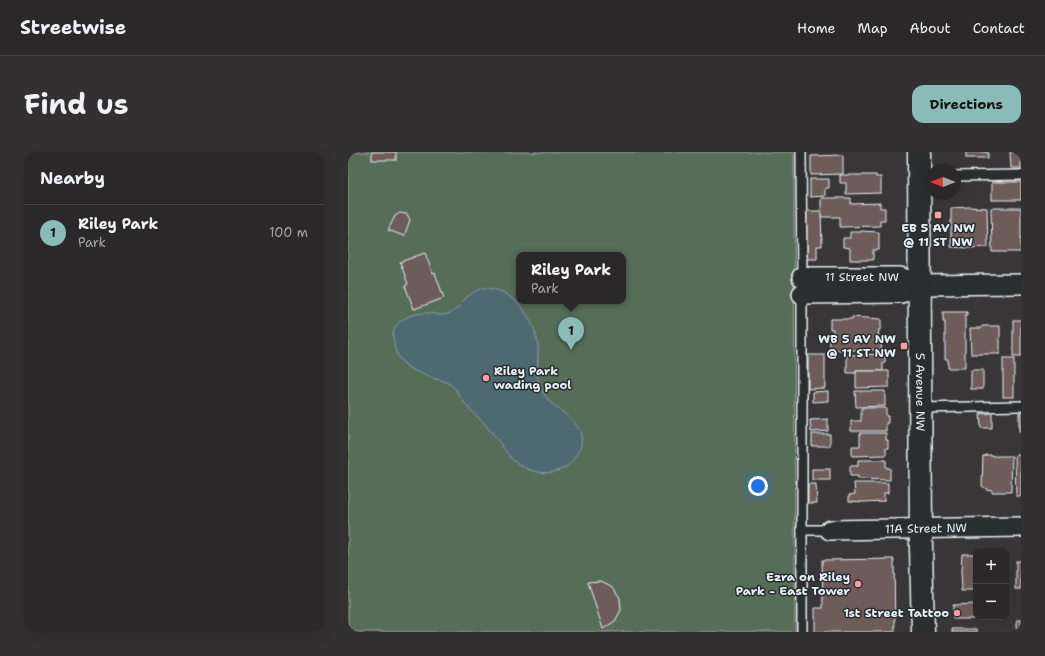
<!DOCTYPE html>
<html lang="en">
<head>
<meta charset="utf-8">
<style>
	body { margin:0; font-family:"Shantell Sans",sans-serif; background:#323031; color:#f1f3f6 }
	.controls { position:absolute; right:12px; bottom:12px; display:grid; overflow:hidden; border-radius:8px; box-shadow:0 4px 16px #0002 }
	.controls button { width:36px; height:36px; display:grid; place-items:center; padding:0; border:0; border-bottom:1px solid #464446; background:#2a2829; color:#f1f3f6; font:20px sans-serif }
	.compass { position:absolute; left:577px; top:12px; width:36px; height:36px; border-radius:50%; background:#2a2829; box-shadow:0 4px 16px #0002; rotate:270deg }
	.you { position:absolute; left:410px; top:334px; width:14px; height:14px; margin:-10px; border:3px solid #fff; border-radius:50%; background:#1a73e8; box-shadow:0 0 0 6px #1a73e833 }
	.badge { display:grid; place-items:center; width:26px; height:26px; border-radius:50%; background:#8bbbb9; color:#111; font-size:13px; font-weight:700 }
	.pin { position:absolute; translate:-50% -33px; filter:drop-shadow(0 1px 2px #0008) }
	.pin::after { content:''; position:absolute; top:21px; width:14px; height:12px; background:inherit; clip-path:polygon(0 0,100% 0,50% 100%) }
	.popup { position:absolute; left:168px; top:100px; width:110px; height:52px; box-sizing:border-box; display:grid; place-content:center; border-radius:8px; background:#2a2829; filter:drop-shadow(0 1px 3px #0005); font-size:13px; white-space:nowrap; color:#a5a6a8 }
	.popup b { font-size:15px; color:#f1f3f6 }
	.popup::after { content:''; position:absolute; left:50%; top:100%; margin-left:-8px; border:8px solid transparent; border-top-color:#2a2829 }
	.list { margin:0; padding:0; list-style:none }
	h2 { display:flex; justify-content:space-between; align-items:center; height:52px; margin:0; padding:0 16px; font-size:17px }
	h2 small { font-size:13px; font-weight:400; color:#a5a6a8 }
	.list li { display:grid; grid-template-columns:26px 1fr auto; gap:12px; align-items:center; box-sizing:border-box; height:56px; padding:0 16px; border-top:1px solid #464446 }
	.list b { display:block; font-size:15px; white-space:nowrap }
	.list p { margin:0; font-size:13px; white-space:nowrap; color:#a5a6a8 }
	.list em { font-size:13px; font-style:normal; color:#a5a6a8 }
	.map { position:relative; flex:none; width:673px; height:480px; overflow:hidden; border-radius:12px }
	header { display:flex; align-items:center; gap:24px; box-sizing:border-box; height:56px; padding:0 20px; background:#2a2829; border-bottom:1px solid #464446 }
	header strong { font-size:19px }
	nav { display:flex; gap:22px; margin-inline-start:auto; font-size:14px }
	.intro { display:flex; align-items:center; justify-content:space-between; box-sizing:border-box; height:96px; padding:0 24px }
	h1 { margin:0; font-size:28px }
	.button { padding:10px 18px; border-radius:12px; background:#8bbbb9; color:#111; font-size:14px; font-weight:700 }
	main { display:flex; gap:24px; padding:0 24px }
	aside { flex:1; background:#2a2829; border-radius:12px; box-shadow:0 4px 16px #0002 }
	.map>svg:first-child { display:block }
	.green { fill:#576d58; stroke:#a0afa8; fill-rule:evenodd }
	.water { fill:#4d6972; stroke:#8b9fa8 }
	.building { fill:#6e5b5a; stroke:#e8f1f8 }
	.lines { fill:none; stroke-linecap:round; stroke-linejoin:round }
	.service-casing { stroke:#e8f1f8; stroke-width:12 }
	.minor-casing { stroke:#e8f1f8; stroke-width:22 }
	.tertiary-casing { stroke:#e8f1f8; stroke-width:25 }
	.service { stroke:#2a2d2e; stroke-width:9 }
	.minor { stroke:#2a2d2e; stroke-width:19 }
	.tertiary { stroke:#2a2d2e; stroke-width:22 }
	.poi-dot { fill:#ff9aa2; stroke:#2a2d2e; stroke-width:1.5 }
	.labels { text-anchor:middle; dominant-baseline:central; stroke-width:3; stroke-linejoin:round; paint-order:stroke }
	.poi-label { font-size:12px; font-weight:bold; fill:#e8f1f8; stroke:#2a2d2e; text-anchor:end }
	.street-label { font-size:12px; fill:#e8f1f8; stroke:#2a2d2e }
</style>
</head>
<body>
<header>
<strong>Streetwise</strong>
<nav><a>Home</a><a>Map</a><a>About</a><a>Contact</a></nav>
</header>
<div class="intro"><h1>Find us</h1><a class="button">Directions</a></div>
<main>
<aside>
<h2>Nearby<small></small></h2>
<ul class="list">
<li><span class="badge">1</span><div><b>Riley Park</b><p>Park</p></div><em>100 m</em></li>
</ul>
</aside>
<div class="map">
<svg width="673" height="480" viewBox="0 0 673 480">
	<rect width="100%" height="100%" fill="#383637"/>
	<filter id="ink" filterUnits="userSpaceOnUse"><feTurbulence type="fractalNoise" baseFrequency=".025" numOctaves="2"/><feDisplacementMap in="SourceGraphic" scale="8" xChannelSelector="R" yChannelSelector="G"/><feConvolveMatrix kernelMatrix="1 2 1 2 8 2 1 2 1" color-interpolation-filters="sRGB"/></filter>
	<g filter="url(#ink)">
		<path class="green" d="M 0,0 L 446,0 L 447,480 L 0,480 ZM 171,103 L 275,103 L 275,149 L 171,149 Z"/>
		<path class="water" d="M 135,136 C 164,135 188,167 190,194 C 191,206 187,219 191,230 C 192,237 197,244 201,249 C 212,261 237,270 233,293 C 233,295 231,298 229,301 C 227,306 222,313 216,316 C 199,325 179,320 165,308 C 161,305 157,298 154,294 C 149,287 144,281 139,275 C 133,267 125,261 118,253 C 113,247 108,236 102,232 C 98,229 92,228 87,227 C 68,220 47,213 46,190 C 46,187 44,184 45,181 C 48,166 68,160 82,161 C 89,162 95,165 102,161 C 109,158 113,152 117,147 C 123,141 128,139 135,136 Z"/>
		<g class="building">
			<rect x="24" y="0" width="24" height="8"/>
			<rect x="618" y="0" width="22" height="6"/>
			<path d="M 662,0 L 673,0 L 673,16 L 663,16 Z"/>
			<path d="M 495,3 L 495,22 L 463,23 L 463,4 Z"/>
			<path d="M 492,23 L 528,23 L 528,25 L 533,25 L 533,41 L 498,42 L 498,31 L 492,31 Z"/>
			<path d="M 462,27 L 481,27 L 481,36 L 477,36 L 477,44 L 462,45 Z"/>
			<rect x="644" y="30" width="29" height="18"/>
			<path d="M 473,46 L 503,46 L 503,52 L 532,51 L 532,56 L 537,56 L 537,68 L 532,68 L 532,74 L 492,75 L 492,65 L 473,65 Z"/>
			<path d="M 621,55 L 639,56 L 640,95 L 621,96 L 603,95 L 603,56 Z"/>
			<path d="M 643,56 L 673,56 L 673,100 L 644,100 Z"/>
			<path d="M 458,59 L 473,59 L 474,94 L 469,94 L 469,107 L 459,107 Z"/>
			<path d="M 52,61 L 59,62 L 62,68 L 56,84 L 40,78 L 47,64 Z"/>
			<path d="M 513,79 L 531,80 L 531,98 L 525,98 L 525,108 L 502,108 L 502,96 L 495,95 L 495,86 L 502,86 L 502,80 L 513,80 Z"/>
			<path d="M 77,101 L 85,122 L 87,121 L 96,146 L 66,157 L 57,134 L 60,132 L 52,110 Z"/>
			<path d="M 595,160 L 619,160 L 619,164 L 617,164 L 617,216 L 600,216 L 600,207 L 597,207 L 597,170 L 595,170 Z"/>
			<path d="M 504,165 L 533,167 L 533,177 L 531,177 L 530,188 L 534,188 L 533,198 L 482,198 L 482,188 L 485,188 L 485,177 L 482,177 L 482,167 L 504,167 Z"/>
			<rect x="665" y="168" width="8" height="37"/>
			<path d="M 634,174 L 652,174 L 652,202 L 623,202 L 622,176 L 634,176 Z"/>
			<path d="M 537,202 L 537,211 L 535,211 L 535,219 L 508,219 L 508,221 L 499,221 L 499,203 Z"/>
			<path d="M 460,203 L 477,203 L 477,236 L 460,237 Z"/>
			<rect x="655" y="207" width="11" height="38"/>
			<rect x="623" y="218" width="12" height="19"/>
			<path d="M 508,219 L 541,219 L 541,235 L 508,236 Z"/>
			<path d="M 480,239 L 480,249 L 465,250 L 465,240 Z"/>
			<path d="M 507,239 L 537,239 L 537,254 L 508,255 Z"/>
			<path d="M 513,256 L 538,256 L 538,264 L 540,264 L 540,271 L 538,271 L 538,279 L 503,279 L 503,269 L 513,269 Z"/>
			<path d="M 644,261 L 644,276 L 633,276 L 632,262 Z"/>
			<rect x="671" y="261" width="2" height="19"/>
			<path d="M 480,267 L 480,279 L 463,280 L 462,268 Z"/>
			<path d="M 512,281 L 538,281 L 538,288 L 540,288 L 540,296 L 538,296 L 538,303 L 504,304 L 504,294 L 512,294 Z"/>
			<rect x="464" y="282" width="18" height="12"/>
			<path d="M 637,303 L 644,303 L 644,304 L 664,304 L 663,340 L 644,340 L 644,338 L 638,337 L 634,334 L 635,304 L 637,304 Z"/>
			<path d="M 667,303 L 673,303 L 673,344 L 668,344 Z"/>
			<path d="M 510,308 L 538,308 L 538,316 L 542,316 L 542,328 L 510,327 L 510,324 L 502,324 L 502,314 L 510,314 Z"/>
			<rect x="464" y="317" width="18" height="11"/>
			<path d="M 506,331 L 540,331 L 540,341 L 536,341 L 536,349 L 515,350 L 501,349 L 501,343 L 507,342 Z"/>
			<path d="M 460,332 L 468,332 L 469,351 L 460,351 Z"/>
			<path d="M 614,402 L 628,402 L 628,439 L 614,439 L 613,420 Z"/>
			<path d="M 546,407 L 547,480 L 467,480 L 467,456 L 475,456 L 474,408 Z"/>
			<rect x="668" y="409" width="5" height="28"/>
			<path d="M 253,429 L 265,435 L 272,446 L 273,458 L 267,469 L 255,477 L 240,430 Z"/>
			<path d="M 628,452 L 628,465 L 631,465 L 631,467 L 605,467 L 605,453 Z"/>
			<rect x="669" y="468" width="4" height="12"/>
			<rect x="604" y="477" width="24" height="3"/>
		</g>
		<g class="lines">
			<g class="service-casing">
				<g id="service">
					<path d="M 453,0 L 454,127"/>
					<path d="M 607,24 L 673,23"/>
					<path d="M 572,256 L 673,254"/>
					<path d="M 454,378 L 482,378"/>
					<path d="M 454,480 L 454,139"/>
				</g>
			</g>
			<g class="minor-casing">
				<g id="minor">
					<path id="s1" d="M 454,125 L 552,125 L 572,133"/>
					<path d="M 454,142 L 553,141 L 572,133 L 673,132"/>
					<path id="s2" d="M 482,378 L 673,375"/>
				</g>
			</g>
			<g class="tertiary-casing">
				<g id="tertiary">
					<path id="s3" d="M 571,0 L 573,396 L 575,480"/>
				</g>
			</g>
			<use href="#service" class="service"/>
			<use href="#minor" class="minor"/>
			<use href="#tertiary" class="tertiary"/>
		</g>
	</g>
	<g class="poi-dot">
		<rect x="586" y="59" width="8" height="8" rx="2"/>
		<rect x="552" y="190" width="8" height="8" rx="2"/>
		<circle cx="138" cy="226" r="4"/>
		<circle cx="510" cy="432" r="4"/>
		<circle cx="609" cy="461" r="4"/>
	</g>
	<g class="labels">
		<g class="poi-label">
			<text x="590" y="76" text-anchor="middle">EB 5 AV NW<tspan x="590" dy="14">@ 11 ST NW</tspan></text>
			<text x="548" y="187">WB 5 AV NW<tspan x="548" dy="14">@ 11 ST NW</tspan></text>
			<text x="146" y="219" text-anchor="start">Riley Park<tspan x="146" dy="14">wading pool</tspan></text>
			<text x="502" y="425">Ezra on Riley<tspan x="502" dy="14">Park - East Tower</tspan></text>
			<text x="601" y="461">1st Street Tattoo</text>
		</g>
		<g class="street-label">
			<text stroke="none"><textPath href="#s1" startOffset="60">11 Street NW</textPath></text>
			<text stroke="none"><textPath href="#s3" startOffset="240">5 Avenue NW</textPath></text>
			<text stroke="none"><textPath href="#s2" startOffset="96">11A Street NW</textPath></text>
		</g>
	</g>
</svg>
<div class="controls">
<button>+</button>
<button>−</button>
</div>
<svg class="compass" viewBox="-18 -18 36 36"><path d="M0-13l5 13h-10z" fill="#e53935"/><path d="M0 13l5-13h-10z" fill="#a5a6a8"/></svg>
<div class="you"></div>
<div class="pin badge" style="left:223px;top:198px">1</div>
<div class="popup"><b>Riley Park</b>Park</div>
</div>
</main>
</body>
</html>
